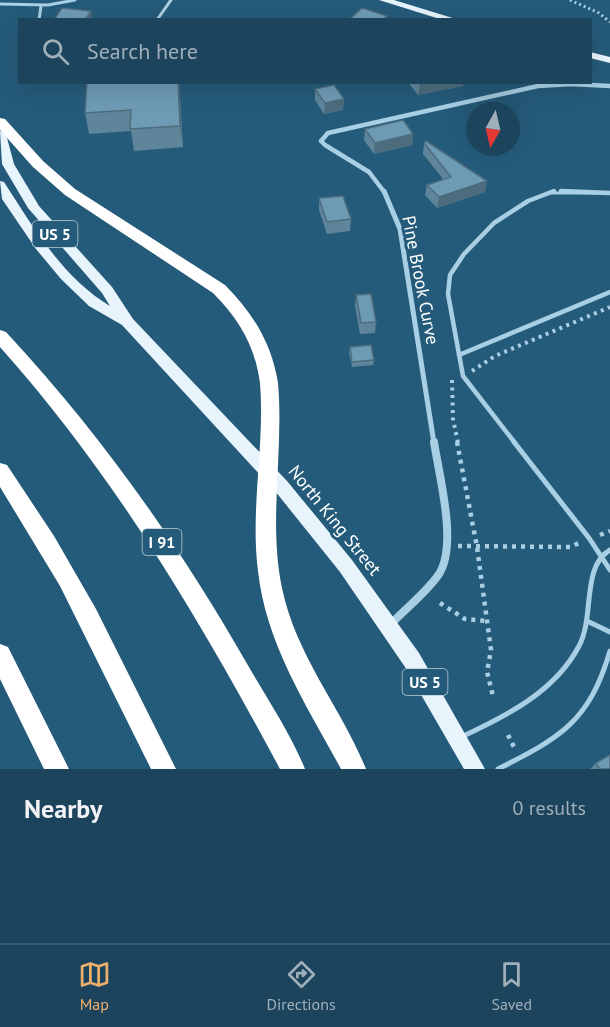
<!DOCTYPE html>
<html lang="en">
<head>
<meta charset="utf-8">
<style>
	body { margin:0; font-family:"PT Sans",sans-serif; background:#294e65; color:#f1f3f6 }
	.compass { position:absolute; left:466px; top:102px; width:54px; height:54px; border-radius:50%; background:#1c445c; box-shadow:0 6px 24px #0002; rotate:188deg }
	.list { margin:0; padding:0; list-style:none }
	h2 { display:flex; justify-content:space-between; align-items:center; height:78px; margin:0; padding:0 24px; font-size:26px }
	h2 small { font-size:20px; font-weight:400; color:#a0b0bb }
	.icon { flex:none; width:33px; height:33px; fill:none; stroke:currentColor; stroke-width:2; stroke-linecap:round; stroke-linejoin:round }
	.map { position:relative; flex:none; width:610px; height:769px; overflow:hidden }
	.search { position:absolute; background:#1c445c; box-shadow:0 6px 24px #0002; left:18px; right:18px; top:18px; height:66px; display:flex; align-items:center; gap:15px; box-sizing:border-box; padding:0 21px; border-radius:0px; color:#a0b0bb; font-size:22px }
	.sheet { height:174px; background:#1c445c }
	nav { display:flex; justify-content:space-around; align-items:center; box-sizing:border-box; height:84px; border-top:2px solid #3a5c72; background:#1c445c; font-size:16px; color:#a0b0bb }
	nav a { display:grid; justify-items:center; gap:3px }
	nav .on { color:#eeaf6c }
	.map>svg:first-child { display:block }
	.lines { fill:none; stroke-linecap:round; stroke-linejoin:round }
	.path-far2 { stroke:#a8cfe4; stroke-width:3; stroke-dasharray:2 3; stroke-linecap:butt }
	.path-far1 { stroke:#a8cfe4; stroke-width:4; stroke-dasharray:3 4.5; stroke-linecap:butt }
	.path { stroke:#a8cfe4; stroke-width:4.5; stroke-dasharray:4 5; stroke-linecap:butt }
	.lane-far2 { stroke:#a8cfe4; stroke-width:3 }
	.lane-far1 { stroke:#a8cfe4; stroke-width:4.5 }
	.lane { stroke:#a8cfe4; stroke-width:5 }
	.street-far2 { stroke:#a8cfe4; stroke-width:4.5 }
	.street-far1 { stroke:#a8cfe4; stroke-width:5 }
	.street { stroke:#a8cfe4; stroke-width:8 }
	.primary { fill:#e8f4fc; fill-rule:evenodd }
	.highway { fill:#fff; fill-rule:evenodd }
	.wall { fill:#5f859b }
	.shaded-wall { fill:#4d6c7e }
	.building { fill:#6e9bb4; stroke:#4d6c7e; stroke-width:1.5 }
	.labels { text-anchor:middle; dominant-baseline:central; stroke-width:6; stroke-linejoin:round; paint-order:stroke }
	.shield { fill:#255b7a; stroke:#beced7; stroke-width:1.5 }
	.shield-label { font-size:16px; font-weight:bold; fill:#fff }
	.street-label { font-size:18px; fill:#fff; stroke:#255b7a }
</style>
</head>
<body>
<div class="map">
<svg width="610" height="769" viewBox="0 0 610 769">
	<rect width="100%" height="100%" fill="#255b7a"/>
	<g class="lines">
		<path class="path-far2" d="M 570,0 L 599,13 L 610,22"/>
		<g class="path-far1">
			<path d="M 472,371 L 495,356 L 610,307"/>
			<path d="M 452,380 L 453,419 L 458,443"/>
		</g>
		<g class="path">
			<path d="M 457,442 L 477,547 L 491,650 L 487,672 L 493,696"/>
			<path d="M 600,535 L 610,531"/>
			<path d="M 458,546 L 570,547 L 579,543"/>
			<path d="M 440,603 L 465,619 L 486,621"/>
			<path d="M 508,735 L 514,747"/>
		</g>
		<g class="lane-far2">
			<path d="M 0,4 L 48,5 L 75,0"/>
			<path d="M 39,20 L 41,6"/>
			<path d="M 157,20 L 171,0"/>
			<path d="M 550,193 L 602,193"/>
		</g>
		<g class="lane-far1">
			<path d="M 561,191 L 610,193"/>
			<path d="M 459,355 L 610,292"/>
			<path d="M 515,443 L 463,376 L 448,294 L 450,275 L 464,254 L 494,223 L 528,201 L 554,191"/>
		</g>
		<g class="lane">
			<path d="M 514,442 L 589,538 L 610,570"/>
			<path d="M 587,621 L 610,632"/>
			<path d="M 461,737 C 506,716 555,692 579,646 C 595,616 581,567 610,550"/>
			<path d="M 498,769 C 561,737 589,722 610,651"/>
		</g>
		<path class="street-far2" d="M 385,193 L 369,172 L 325,145 L 321,141 L 328,133 L 538,86 L 571,84 L 610,86"/>
		<path class="street-far1" d="M 384,191 L 400,229 L 434,443"/>
		<path class="street" d="M 391,624 C 405,609 428,591 439,574 C 458,545 439,475 434,442"/>
		<g class="primary">
			<path d="M 379,0 L 394,0 L 459,20 L 443,20 Z"/>
			<path d="M 590,52 L 610,57 L 610,63 L 590,58 Z"/>
			<path d="M 0,131 L 6,134 L 14,164 L 39,206 L 112,287 L 133,319 L 287,481 L 352,560 L 419,653 L 485,769 L 464,769 L 405,667 L 340,572 L 275,491 L 122,325 L 89,306 L 61,279 L 36,249 L 2,199 L 0,181 L 4,182 C 33,227 63,278 110,306 L 102,293 L 28,208 L 2,164 Z"/>
		</g>
		<g class="highway">
			<path d="M 0,118 L 5,119 L 43,161 L 75,189 L 225,285 C 253,313 272,344 278,383 C 284,451 268,521 282,588 C 296,656 341,707 366,769 L 341,769 C 307,706 266,644 258,571 C 250,509 265,446 260,383 C 255,346 239,319 213,293 L 65,195 L 33,167 L 0,130 Z"/>
			<path d="M 0,330 L 6,332 C 99,432 178,543 246,662 C 266,697 290,732 305,769 L 280,769 C 199,618 115,476 0,347 Z"/>
			<path d="M 0,463 L 7,465 L 54,536 L 96,609 L 176,769 L 151,769 L 60,586 L 0,487 Z"/>
			<path d="M 0,644 L 8,647 L 69,769 L 44,769 L 0,679 Z"/>
		</g>
	</g>
	<g class="wall">
		<path d="M 87,82 L 179,82 L 183,147 L 134,151 L 131,131 L 89,134 L 85,113 Z"/>
		<path d="M 408,82 L 463,82 L 463,86 L 418,95 Z"/>
		<path d="M 315,89 L 344,99 L 343,110 L 324,114 L 315,100 Z"/>
		<path d="M 365,129 L 413,134 L 412,145 L 374,154 L 364,140 Z"/>
		<path d="M 424,143 L 485,192 L 437,208 L 425,195 L 427,185 L 443,179 L 423,154 Z"/>
		<path d="M 319,198 L 351,219 L 350,231 L 327,234 L 319,210 Z"/>
		<path d="M 356,295 L 376,322 L 375,333 L 360,334 L 355,306 Z"/>
		<path d="M 350,347 L 374,360 L 373,365 L 352,367 L 349,353 Z"/>
		<path d="M 596,763 L 610,769 L 590,769 Z"/>
	</g>
	<g class="shaded-wall">
		<path d="M 91,11 L 92,20 L 85,20 Z"/>
		<path d="M 178,82 L 179,82 L 183,147 L 180,126 Z"/>
		<path d="M 426,82 L 463,82 L 463,86 L 418,95 L 420,84 Z"/>
		<path d="M 344,99 L 343,110 L 324,114 L 325,103 Z"/>
		<path d="M 413,134 L 412,145 L 374,154 L 375,143 Z"/>
		<path d="M 487,181 L 485,192 L 437,208 L 439,197 Z"/>
	</g>
	<g class="building">
		<path d="M 62,8 L 91,11 L 85,20 L 54,20 Z"/>
		<path d="M 362,8 L 387,16 L 383,20 L 349,20 Z"/>
		<path d="M 87,82 L 178,82 L 180,126 L 130,129 L 131,110 L 85,113 Z"/>
		<path d="M 334,85 L 344,99 L 325,103 L 315,89 Z"/>
		<path d="M 403,120 L 413,134 L 375,143 L 365,129 Z"/>
		<path d="M 426,141 L 487,181 L 439,197 L 427,185 L 451,177 L 424,143 Z"/>
		<path d="M 343,196 L 351,219 L 327,222 L 319,198 Z"/>
		<path d="M 371,294 L 376,322 L 361,323 L 356,295 Z"/>
		<path d="M 371,345 L 374,360 L 352,362 L 350,347 Z"/>
		<path d="M 610,755 L 610,769 L 600,769 L 596,763 Z"/>
	</g>
	<g class="labels">
		<g class="shield">
			<rect x="32.5" y="221" width="45" height="26" rx="4.5"/>
			<rect x="142.5" y="529" width="39" height="26" rx="4.5"/>
			<rect x="402.5" y="669" width="45" height="26" rx="4.5"/>
		</g>
		<g class="shield-label">
			<text x="55" y="234">US 5</text>
			<text x="162" y="542">I 91</text>
			<text x="425" y="682">US 5</text>
		</g>
		<g class="street-label">
			<text transform="translate(421 280) rotate(79)">Pine Brook Curve</text>
			<text transform="translate(335 520) rotate(51)">North King Street</text>
		</g>
	</g>
</svg>
<svg class="compass" viewBox="-18 -18 36 36"><path d="M0-13l5 13h-10z" fill="#e53935"/><path d="M0 13l5-13h-10z" fill="#a0b0bb"/></svg>
<div class="search"><svg class="icon" aria-label="search" viewBox="0 0 24 24"><circle cx="10" cy="10" r="6"/><path d="M15 15l6 6"/></svg>Search here</div>
</div>
<section class="sheet">
<h2>Nearby<small>0 results</small></h2>
<ul class="list">
</ul>
</section>
<nav>
<a class="on"><svg class="icon" aria-label="map" viewBox="0 0 24 24"><path d="M3 6l6-2 6 2 6-2v14l-6 2-6-2-6 2zM9 4v14M15 6v14"/></svg>Map</a>
<a><svg class="icon" aria-label="directions" viewBox="0 0 24 24"><path d="M12 3l9 9-9 9-9-9zM9 14v-3h6M13 9l2 2-2 2"/></svg>Directions</a>
<a><svg class="icon" aria-label="saved" viewBox="0 0 24 24"><path d="M7 4h10v16l-5-4-5 4z"/></svg>Saved</a>
</nav>
</body>
</html>
